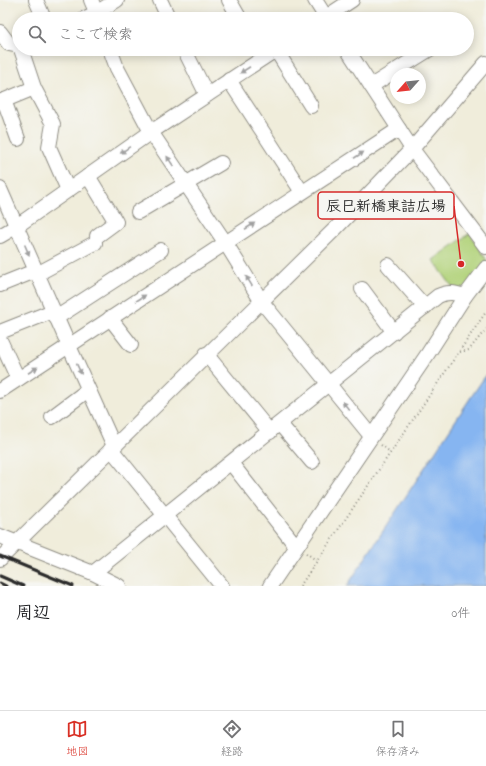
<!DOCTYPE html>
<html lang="ja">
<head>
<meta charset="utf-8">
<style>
	body { margin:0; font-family:"Indie Flower","Klee One",sans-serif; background:#f6f6f6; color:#202124 }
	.compass { position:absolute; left:390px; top:68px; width:36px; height:36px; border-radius:50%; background:#fff; box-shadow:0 2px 10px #0003; rotate:243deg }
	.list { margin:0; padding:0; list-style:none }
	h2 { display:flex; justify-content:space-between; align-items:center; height:52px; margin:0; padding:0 16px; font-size:17px }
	h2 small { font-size:13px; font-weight:400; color:#757577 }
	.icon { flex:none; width:22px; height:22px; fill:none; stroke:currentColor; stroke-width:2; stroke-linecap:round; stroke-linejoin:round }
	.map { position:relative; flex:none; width:486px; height:586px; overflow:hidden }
	.search { position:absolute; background:#fff; box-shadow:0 2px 10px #0003; left:12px; right:12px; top:12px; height:44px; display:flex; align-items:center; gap:10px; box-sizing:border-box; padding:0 14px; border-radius:22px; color:#757577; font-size:15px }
	.sheet { height:124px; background:#fff }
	nav { display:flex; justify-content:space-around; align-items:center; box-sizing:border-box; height:56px; border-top:1px solid #e0e0e0; background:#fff; font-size:11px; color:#757577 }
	nav a { display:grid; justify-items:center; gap:2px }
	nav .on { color:#d93025 }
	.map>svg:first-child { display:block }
	.green { fill:#b2d37c; stroke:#6e7f54 }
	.water { fill:#86b5f1; stroke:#58708e }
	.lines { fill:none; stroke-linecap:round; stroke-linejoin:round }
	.minor-casing { stroke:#8e8c83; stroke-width:16 }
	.path { stroke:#8e8c83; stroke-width:2; stroke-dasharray:1 3; stroke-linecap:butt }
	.minor { stroke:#fff; stroke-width:14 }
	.rail { stroke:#2b2b2b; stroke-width:3 }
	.oneway { fill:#a0a0a0 }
	.leader { fill:none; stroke:#d62828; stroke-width:1.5 }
	.callout-dot { fill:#d62828; stroke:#f6f6f2; stroke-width:1.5 }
	.callout { fill:#f6f6f2; stroke:#d62828; stroke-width:1.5 }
	.callout-label { font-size:15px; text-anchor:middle; font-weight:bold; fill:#2b2b2b }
</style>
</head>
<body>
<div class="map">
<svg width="486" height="586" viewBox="0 0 486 586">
	<rect width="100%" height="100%" fill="#f6f6f2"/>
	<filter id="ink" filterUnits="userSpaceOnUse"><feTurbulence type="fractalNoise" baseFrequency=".025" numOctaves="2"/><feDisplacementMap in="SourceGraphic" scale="8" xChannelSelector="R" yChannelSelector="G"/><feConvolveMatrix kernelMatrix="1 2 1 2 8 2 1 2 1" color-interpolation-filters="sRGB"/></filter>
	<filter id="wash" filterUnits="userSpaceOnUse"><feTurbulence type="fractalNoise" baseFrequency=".012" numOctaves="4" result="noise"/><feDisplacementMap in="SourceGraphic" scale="16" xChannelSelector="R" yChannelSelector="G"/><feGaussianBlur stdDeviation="0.9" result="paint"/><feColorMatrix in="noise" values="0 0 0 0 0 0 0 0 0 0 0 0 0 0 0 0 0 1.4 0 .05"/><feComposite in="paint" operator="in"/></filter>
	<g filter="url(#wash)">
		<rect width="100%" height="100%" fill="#f0eddb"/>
		<path class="green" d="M 470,233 L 486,259 L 486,267 L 466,290 L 454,289 L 433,260 Z"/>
		<path class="water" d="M 486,375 L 486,586 L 347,586 L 471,397 Z"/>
	</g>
	<g filter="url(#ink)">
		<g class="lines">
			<g class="minor-casing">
				<g id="minor">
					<path d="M 36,0 L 44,19"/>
					<path d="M 91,0 L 99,19"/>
					<path d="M 160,0 L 169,19"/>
					<path d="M 229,0 L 240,19"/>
					<path d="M 315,0 L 327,19"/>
					<path d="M 83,19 L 96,13 L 117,0"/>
					<path d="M 323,19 L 352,0"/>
					<path d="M 0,32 L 9,44 L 19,46"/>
					<path d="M 21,49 L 34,88 L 53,124 L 49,147 L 68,190"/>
					<path d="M 110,49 L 117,68 L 151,132 L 225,242 L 262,302 L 371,436"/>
					<path d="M 184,49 L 207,95"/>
					<path d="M 347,49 L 412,149 L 486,247"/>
					<path d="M 276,50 L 311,106"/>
					<path d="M 229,80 L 302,192"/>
					<path d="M 371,86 L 430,49"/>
					<path d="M 4,100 L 18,139"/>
					<path d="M 0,102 L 34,88"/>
					<path d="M 88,176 L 116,222 L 97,236"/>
					<path d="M 0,189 L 69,346 L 114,446"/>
					<path d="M 138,212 L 221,163"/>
					<path d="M 0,236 L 17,226 L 151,132 L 277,49"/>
					<path d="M 388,265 L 425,307"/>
					<path d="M 37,274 L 95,243"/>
					<path d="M 0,285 L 35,271"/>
					<path d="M 362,289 L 394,332"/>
					<path d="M 56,318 L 161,250"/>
					<path d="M 110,318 L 131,345"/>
					<path d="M 0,332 L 53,311"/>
					<path d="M 0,340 L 18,379"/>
					<path d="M 206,354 L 270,432"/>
					<path d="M 0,391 L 399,129"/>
					<path d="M 52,417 L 88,390"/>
					<path d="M 280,424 L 312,462"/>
					<path d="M 111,449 L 222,586"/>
					<path d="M 231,463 L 296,546"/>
					<path d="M 0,536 L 93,573 L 119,586"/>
					<path d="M 0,559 L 337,227 L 412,149 L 486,63"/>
					<path d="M 93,573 L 438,296 C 448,291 455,293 465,296"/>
					<path d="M 270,586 L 427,355 L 465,296 L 486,268"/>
				</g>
			</g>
			<g class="path">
				<path d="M 460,352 L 469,350 L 486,329"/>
				<path d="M 381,445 L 390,452"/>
				<path d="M 306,553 L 316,560"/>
				<path d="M 300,586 L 486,312"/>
			</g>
			<use href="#minor" class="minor"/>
			<g class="rail">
				<path d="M 0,556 L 73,586"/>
				<path d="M 0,576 L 23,586"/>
				<path d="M 0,583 L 6,586"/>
			</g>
		</g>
		<defs><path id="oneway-solid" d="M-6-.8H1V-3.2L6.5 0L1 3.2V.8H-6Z"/></defs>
		<g class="oneway">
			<use href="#oneway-solid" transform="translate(245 70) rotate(147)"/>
			<use href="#oneway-solid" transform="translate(125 150) rotate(145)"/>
			<use href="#oneway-solid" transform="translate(359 155) rotate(-33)"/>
			<use href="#oneway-solid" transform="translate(170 161) rotate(-124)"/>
			<use href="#oneway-solid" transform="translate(250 226) rotate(-33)"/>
			<use href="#oneway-solid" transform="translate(27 250) rotate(67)"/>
			<use href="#oneway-solid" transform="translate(249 281) rotate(-122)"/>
			<use href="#oneway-solid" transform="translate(141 298) rotate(-33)"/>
			<use href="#oneway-solid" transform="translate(79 369) rotate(65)"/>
			<use href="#oneway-solid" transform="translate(33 370) rotate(-33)"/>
			<use href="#oneway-solid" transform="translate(346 406) rotate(-130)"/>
		</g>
	</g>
	<path class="leader" d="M461 264L454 206"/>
	<circle class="callout-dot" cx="461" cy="264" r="4"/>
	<rect class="callout" x="318" y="192" width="136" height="27" rx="4"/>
	<g class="callout-label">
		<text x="386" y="211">辰巳新橋東詰広場</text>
	</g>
</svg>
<svg class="compass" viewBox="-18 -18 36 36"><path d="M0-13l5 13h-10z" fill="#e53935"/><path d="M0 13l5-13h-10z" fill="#757577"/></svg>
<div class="search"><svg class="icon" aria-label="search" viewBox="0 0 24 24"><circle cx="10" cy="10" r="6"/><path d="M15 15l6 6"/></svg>ここで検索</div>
</div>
<section class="sheet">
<h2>周辺<small>0件</small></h2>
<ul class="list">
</ul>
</section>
<nav>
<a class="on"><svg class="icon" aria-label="map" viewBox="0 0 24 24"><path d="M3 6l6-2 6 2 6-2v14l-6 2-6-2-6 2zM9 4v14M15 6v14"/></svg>地図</a>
<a><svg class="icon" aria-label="directions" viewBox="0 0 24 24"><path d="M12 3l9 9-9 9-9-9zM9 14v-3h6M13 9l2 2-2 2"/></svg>経路</a>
<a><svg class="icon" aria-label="saved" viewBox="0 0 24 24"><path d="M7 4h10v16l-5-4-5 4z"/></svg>保存済み</a>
</nav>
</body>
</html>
